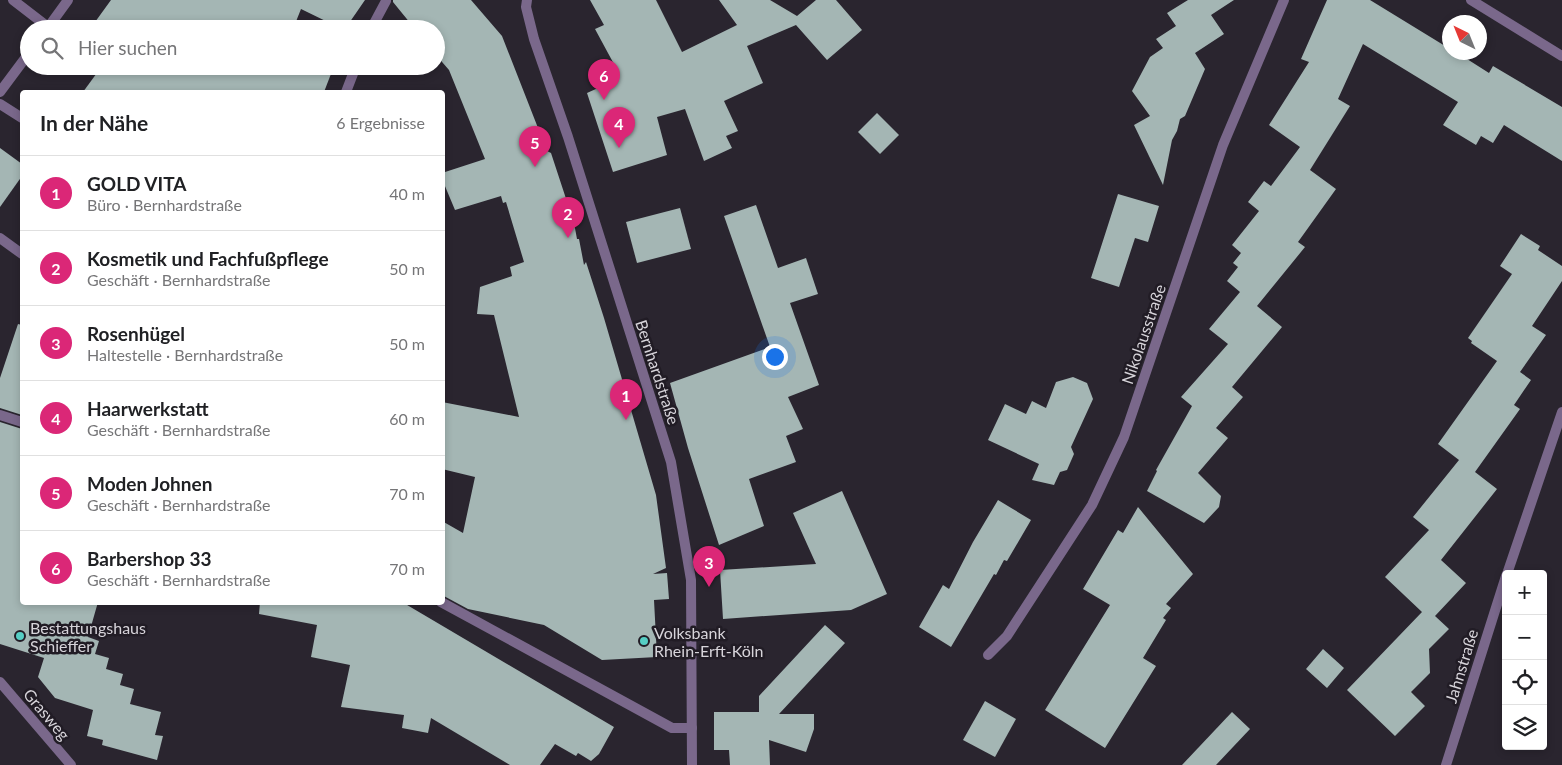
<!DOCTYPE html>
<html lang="de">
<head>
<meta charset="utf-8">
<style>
	body { margin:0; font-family:Lato,sans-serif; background:#f6f6f6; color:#202124 }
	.controls { position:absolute; right:15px; bottom:15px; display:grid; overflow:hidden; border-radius:5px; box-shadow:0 2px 8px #0003 }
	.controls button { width:45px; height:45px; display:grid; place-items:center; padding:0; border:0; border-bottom:1px solid #e0e0e0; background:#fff; color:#202124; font:25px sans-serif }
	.compass { position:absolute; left:1442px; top:15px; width:45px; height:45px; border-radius:50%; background:#fff; box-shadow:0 2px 8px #0003; rotate:317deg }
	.you { position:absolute; left:774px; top:356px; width:18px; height:18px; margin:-12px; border:4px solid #fff; border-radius:50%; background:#1a73e8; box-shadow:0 0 0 8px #1a73e833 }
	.badge { display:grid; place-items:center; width:32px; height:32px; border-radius:50%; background:#db2777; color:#fff; font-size:16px; font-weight:700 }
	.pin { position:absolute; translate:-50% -41px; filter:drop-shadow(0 1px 2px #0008) }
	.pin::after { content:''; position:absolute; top:26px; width:18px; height:15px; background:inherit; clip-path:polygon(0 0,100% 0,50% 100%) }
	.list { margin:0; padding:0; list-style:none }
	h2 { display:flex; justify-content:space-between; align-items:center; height:65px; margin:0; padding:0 20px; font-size:21px }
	h2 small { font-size:16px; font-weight:400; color:#757577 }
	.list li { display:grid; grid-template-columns:32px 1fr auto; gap:15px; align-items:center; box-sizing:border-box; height:75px; padding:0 20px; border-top:1px solid #e0e0e0 }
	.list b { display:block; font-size:19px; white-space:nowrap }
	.list p { margin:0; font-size:16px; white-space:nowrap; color:#757577 }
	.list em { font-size:16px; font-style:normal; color:#757577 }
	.icon { flex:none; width:28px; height:28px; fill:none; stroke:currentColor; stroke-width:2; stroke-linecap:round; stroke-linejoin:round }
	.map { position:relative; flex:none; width:1562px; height:765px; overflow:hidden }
	.search { position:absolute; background:#fff; box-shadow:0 2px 8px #0003; left:20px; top:20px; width:425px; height:55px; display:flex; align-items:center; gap:12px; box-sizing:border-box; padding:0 18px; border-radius:28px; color:#757577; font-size:19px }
	.panel { position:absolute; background:#fff; box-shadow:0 2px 8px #0003; left:20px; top:90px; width:425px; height:515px; border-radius:5px }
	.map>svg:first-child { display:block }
	.building { fill:#a4b6b4 }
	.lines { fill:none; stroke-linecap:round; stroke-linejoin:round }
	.service { stroke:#7a688b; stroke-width:10 }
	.minor { stroke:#7a688b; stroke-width:10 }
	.tertiary { stroke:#7a688b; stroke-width:10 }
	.poi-dot { fill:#56cec4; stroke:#211c25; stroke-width:2 }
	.labels { text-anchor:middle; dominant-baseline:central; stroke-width:5; stroke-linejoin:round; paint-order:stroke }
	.street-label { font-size:16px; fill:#d7d4da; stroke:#211c25 }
	.poi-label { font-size:16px; fill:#d7d4da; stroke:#211c25; text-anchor:start }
</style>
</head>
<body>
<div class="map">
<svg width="1562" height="765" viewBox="0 0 1562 765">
	<rect width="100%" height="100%" fill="#2a252f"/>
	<g class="building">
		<path d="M 111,0 L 365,0 L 345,29 L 342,29 L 301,9 L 293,29 L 90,29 Z"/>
		<path d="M 393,0 L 471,0 L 502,36 L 547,151 L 551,153 L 574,223 L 577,239 L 579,239 L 584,265 L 586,262 L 604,318 L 656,495 L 666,568 L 653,574 L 667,573 L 669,599 L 654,600 L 657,657 L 602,660 L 544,625 L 468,609 L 442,595 L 442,521 L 463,533 L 475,477 L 442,469 L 442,402 L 519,417 L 494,315 L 477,314 L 480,287 L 512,276 L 510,267 L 524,262 L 506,202 L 503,203 L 501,196 L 455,210 L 442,179 L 442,173 L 485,159 L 449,70 L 436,55 L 436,29 L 415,29 L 393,2 Z"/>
		<path d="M 590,0 L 656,0 L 682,52 L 737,25 L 719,0 L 770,0 L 797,16 L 816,0 L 836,0 L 862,30 L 827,60 L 796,25 L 747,46 L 763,83 L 724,101 L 738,131 L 726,136 L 732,148 L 704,161 L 685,109 L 657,117 L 667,155 L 613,172 L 587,93 L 598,88 L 593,76 L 615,66 L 595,29 L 604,25 Z"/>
		<path d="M 1188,0 L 1234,0 L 1211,15 L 1224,34 L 1195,53 L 1205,69 L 1185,116 L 1180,119 L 1177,131 L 1172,140 L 1163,185 L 1134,125 L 1150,116 L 1132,91 L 1150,57 L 1163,48 L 1156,39 L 1176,26 L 1167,13 Z"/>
		<path d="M 1327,0 L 1370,0 L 1450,49 L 1450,52 L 1456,52 L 1489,73 L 1493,66 L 1562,107 L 1562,161 L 1504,125 L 1493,143 L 1481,136 L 1476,145 L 1443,125 L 1458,102 L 1363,44 L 1338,99 L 1350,106 L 1310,170 L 1336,189 L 1298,242 L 1305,247 L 1257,306 L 1282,327 L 1232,387 L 1243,397 L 1216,428 L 1228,438 L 1198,473 L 1221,496 L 1219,507 L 1204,523 L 1147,491 L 1157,471 L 1156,470 L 1192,406 L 1181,397 L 1228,344 L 1209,329 L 1240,292 L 1227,281 L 1238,267 L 1233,263 L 1241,253 L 1232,245 L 1259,211 L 1248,202 L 1264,181 L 1271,186 L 1300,147 L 1269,125 L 1309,62 L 1301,59 Z"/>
		<path d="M 102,66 L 334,66 L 324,92 L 83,92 Z"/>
		<path d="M 877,113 L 899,135 L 880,154 L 858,132 Z"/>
		<path d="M 0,148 L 22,164 L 22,176 L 0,207 Z"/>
		<path d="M 1118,194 L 1159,206 L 1148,242 L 1135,238 L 1119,287 L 1091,278 Z"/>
		<path d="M 756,205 L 778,268 L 806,258 L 818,294 L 790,303 L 819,385 L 788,397 L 803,429 L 786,436 L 796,462 L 749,479 L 764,526 L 719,545 L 688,448 L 670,383 L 770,347 L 724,216 Z"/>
		<path d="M 680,208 L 691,249 L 637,263 L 626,222 Z"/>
		<path d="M 1521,234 L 1540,246 L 1538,250 L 1562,266 L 1562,281 L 1532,326 L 1546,335 L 1520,372 L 1531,380 L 1514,405 L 1520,409 L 1475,472 L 1497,489 L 1441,560 L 1466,583 L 1435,616 L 1449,629 L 1429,649 L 1430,673 L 1411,692 L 1425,706 L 1395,736 L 1347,690 L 1422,612 L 1385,577 L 1429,530 L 1413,517 L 1459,460 L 1438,444 L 1497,361 L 1471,343 L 1472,341 L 1468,338 L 1512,274 L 1500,266 Z"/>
		<path d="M 18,324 L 22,325 L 22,415 L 0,408 L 0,378 Z"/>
		<path d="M 1073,377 L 1087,383 L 1093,399 L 1071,447 L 1074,454 L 1067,470 L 1060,472 L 1054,485 L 1032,480 L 1039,464 L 988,440 L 1005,404 L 1026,414 L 1032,401 L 1046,408 L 1056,382 Z"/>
		<path d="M 0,422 L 22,429 L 22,602 L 98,602 L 88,637 L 99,641 L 95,654 L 109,658 L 106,669 L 123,674 L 120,685 L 134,689 L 130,704 L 161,712 L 155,735 L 163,736 L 157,760 L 102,745 L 103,740 L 87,736 L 93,710 L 55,698 L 38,677 L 44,658 L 0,644 Z"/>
		<path d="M 842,491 L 887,594 L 851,610 L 723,619 L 720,570 L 816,564 L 793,513 Z"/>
		<path d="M 998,500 L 1031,520 L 1007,561 L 1004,560 L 996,575 L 994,574 L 951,647 L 919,627 L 943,585 L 949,589 L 973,542 Z"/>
		<path d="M 1138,507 L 1193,574 L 1166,604 L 1171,608 L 1163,618 L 1166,620 L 1143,658 L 1156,666 L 1105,748 L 1045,710 L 1110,605 L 1083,589 L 1118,530 L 1123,533 Z"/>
		<path d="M 260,602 L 402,602 L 614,727 L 599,754 L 591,761 L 578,753 L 576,756 L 555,744 L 540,765 L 510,765 L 431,718 L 428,733 L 402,728 L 404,715 L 341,707 L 350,665 L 311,657 L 317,625 L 259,614 Z"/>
		<path d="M 825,625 L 845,643 L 779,714 L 814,714 L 814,729 L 806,752 L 769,740 L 770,765 L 730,765 L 729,750 L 714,750 L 714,712 L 759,712 L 759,696 Z"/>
		<path d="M 1323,649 L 1344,668 L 1327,688 L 1306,669 Z"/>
		<path d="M 985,701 L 1016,719 L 995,757 L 963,740 Z"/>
		<path d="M 1232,712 L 1250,729 L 1216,765 L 1182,765 Z"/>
	</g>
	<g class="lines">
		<g class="service">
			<path d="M 13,0 L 48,27"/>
			<path d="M 371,29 L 386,1"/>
			<path d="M 346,92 L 356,66"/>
			<path d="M 0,104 L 22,118"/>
			<path d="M 0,238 L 22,254"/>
		</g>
		<g class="minor">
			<path d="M 1471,0 L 1562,56"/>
			<path d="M 47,29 L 68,0"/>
			<path d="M 0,92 L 29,53"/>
			<path d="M 0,415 L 22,422"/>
			<path d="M 1507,574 L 1562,412"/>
			<path d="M 441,602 L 672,728 L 692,728"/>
			<path d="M 988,655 L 1007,636 L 1092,505 L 1124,437 L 1223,145 L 1284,0"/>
			<path d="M 0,682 L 71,765"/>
			<path d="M 1446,765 L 1506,576"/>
		</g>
		<path class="tertiary" d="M 527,0 L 526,7 L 534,39 L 568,137 L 671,462 L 691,580 L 692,765"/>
	</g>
	<g class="poi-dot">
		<circle cx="20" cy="636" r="5"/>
		<circle cx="644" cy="641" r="5"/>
	</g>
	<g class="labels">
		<g class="street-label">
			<text transform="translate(1143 334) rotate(-71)">Nikolausstraße</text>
			<text transform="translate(658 372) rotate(72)">Bernhardstraße</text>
			<text transform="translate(1461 666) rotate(-73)">Jahnstraße</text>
			<text transform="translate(47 714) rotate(50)">Grasweg</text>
		</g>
		<g class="poi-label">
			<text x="30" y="627">Bestattungshaus<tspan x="30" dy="18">Schieffer</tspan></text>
			<text x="654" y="632">Volksbank<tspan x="654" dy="18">Rhein-Erft-Köln</tspan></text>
		</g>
	</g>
</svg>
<div class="controls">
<button>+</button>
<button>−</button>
<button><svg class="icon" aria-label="locate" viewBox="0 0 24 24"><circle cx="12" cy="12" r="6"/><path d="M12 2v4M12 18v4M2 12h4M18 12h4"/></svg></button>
<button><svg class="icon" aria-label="layers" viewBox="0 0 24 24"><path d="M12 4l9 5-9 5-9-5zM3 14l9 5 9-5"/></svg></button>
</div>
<svg class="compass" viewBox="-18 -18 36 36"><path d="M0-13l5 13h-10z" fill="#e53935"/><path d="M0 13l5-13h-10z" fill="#757577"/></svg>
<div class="you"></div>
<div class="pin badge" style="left:626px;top:420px">1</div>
<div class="pin badge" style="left:568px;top:238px">2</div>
<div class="pin badge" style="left:709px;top:587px">3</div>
<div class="pin badge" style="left:619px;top:148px">4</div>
<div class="pin badge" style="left:535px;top:167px">5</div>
<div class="pin badge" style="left:604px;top:100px">6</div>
<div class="search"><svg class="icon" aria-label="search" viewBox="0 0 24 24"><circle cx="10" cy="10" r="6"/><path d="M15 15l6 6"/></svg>Hier suchen</div>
<section class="panel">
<h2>In der Nähe<small>6 Ergebnisse</small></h2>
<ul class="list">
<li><span class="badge">1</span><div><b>GOLD VITA</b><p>Büro · Bernhardstraße</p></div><em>40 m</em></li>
<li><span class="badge">2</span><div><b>Kosmetik und Fachfußpflege</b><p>Geschäft · Bernhardstraße</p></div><em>50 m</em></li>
<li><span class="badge">3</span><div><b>Rosenhügel</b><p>Haltestelle · Bernhardstraße</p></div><em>50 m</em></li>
<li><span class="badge">4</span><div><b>Haarwerkstatt</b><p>Geschäft · Bernhardstraße</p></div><em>60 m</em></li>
<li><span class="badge">5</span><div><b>Moden Johnen</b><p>Geschäft · Bernhardstraße</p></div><em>70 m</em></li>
<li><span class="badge">6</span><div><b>Barbershop 33</b><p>Geschäft · Bernhardstraße</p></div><em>70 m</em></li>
</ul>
</section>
</div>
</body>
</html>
